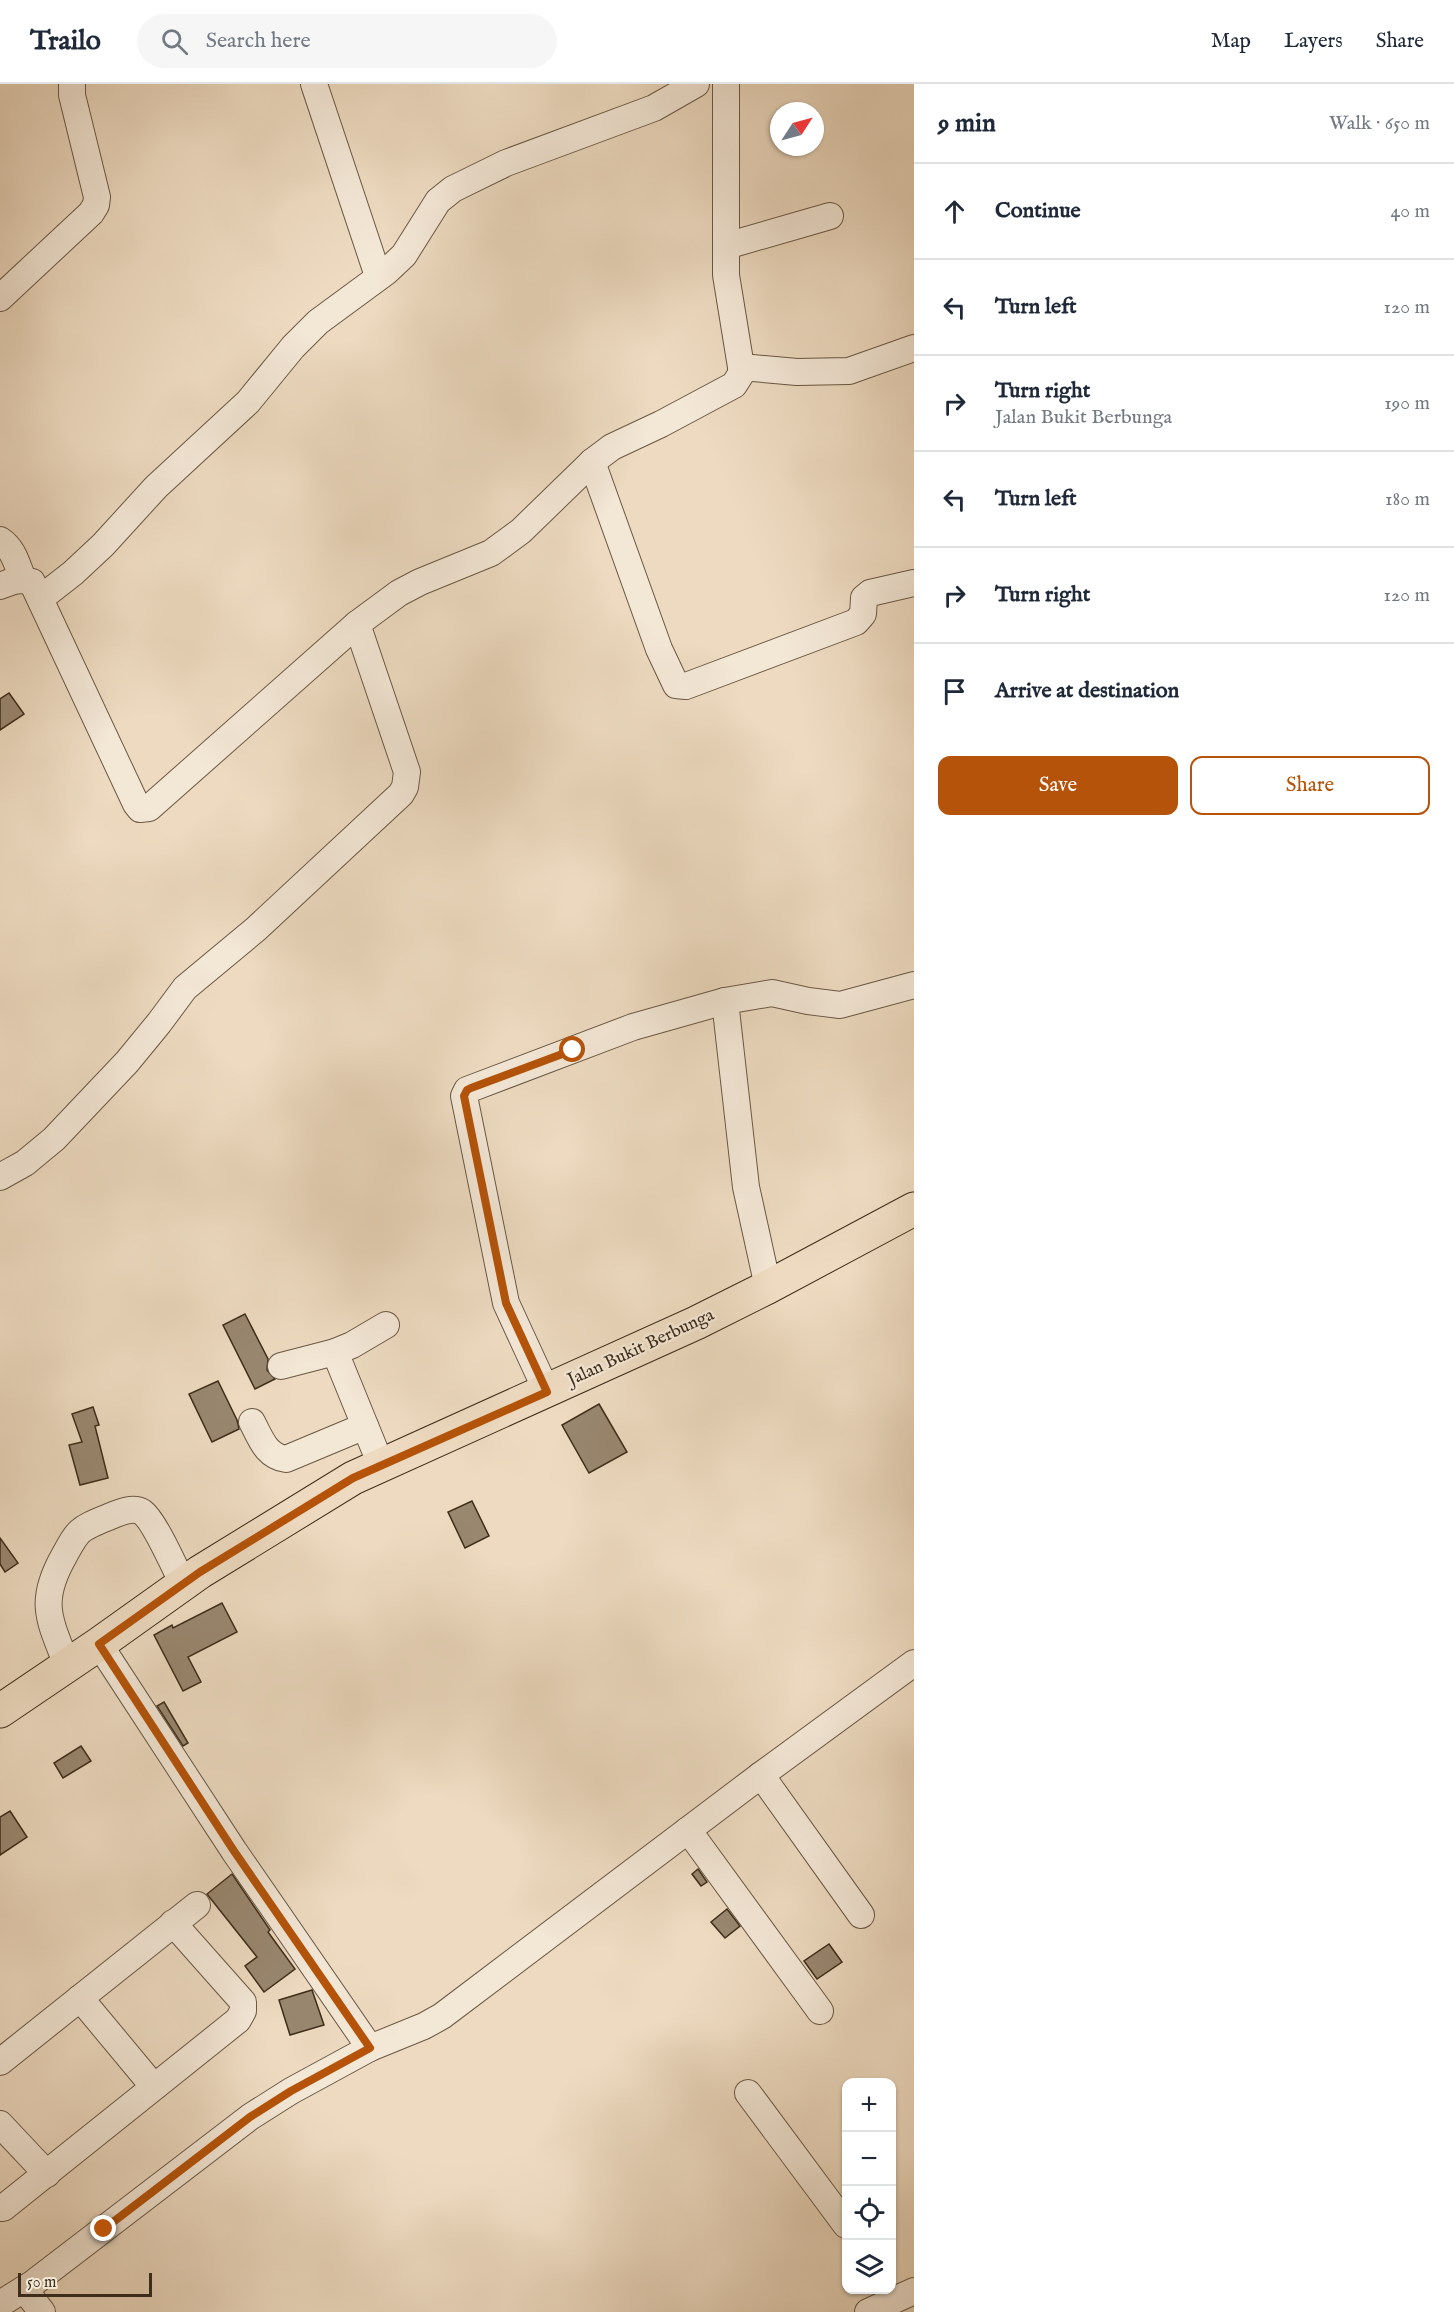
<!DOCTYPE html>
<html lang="en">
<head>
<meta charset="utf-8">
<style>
	body { margin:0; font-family:"IM FELL English",serif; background:#f6f6f7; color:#1f2937 }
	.controls { position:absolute; right:18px; bottom:18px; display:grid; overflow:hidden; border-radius:12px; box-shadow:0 2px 4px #0004 }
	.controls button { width:54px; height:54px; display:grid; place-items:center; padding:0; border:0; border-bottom:2px solid #e0e1e3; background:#fff; color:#1f2937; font:30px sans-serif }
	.compass { position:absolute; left:770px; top:18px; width:54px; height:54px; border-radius:50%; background:#fff; box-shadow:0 2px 4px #0004; rotate:54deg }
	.scale { position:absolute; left:18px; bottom:15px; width:134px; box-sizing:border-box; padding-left:6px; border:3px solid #3e2d1a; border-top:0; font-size:16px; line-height:21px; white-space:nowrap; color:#3e2d1a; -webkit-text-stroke:4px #f3e7d6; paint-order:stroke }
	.stop { position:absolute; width:18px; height:18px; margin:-14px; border:4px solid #b45309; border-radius:50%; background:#fff }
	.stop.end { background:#b45309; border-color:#fff; box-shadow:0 2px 6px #0008 }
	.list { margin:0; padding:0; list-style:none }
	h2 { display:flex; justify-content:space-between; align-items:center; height:78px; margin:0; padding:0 24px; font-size:26px }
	h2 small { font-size:20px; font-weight:400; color:#747a83 }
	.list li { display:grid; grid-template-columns:39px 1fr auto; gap:18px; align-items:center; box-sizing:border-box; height:96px; padding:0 24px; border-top:2px solid #e0e1e3 }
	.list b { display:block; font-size:22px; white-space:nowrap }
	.list p { margin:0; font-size:20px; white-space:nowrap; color:#747a83 }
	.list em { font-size:20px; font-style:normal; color:#747a83 }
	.actions { display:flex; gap:12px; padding:18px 24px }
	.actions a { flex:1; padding:14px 0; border:2px solid #b45309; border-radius:12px; text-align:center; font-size:21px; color:#b45309 }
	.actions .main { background:#b45309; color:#fff }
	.icon { flex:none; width:33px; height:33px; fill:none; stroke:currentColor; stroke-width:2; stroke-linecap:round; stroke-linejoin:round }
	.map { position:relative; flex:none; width:914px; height:2228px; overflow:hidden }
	header { display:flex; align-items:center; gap:36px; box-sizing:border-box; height:84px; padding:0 30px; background:#fff; border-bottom:2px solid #e0e1e3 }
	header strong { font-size:28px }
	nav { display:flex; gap:33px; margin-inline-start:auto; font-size:21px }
	.search { width:420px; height:54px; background:#f6f6f7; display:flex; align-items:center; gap:15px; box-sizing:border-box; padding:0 21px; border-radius:33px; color:#747a83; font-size:22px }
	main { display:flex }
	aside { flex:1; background:#fff }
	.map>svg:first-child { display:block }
	.building { fill:#998770; stroke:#3e2d1a; stroke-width:1.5 }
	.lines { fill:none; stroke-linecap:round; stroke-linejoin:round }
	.minor-casing { stroke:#6a5844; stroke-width:28 }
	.major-casing { stroke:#3e2d1a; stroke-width:35 }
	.minor { stroke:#f3e7d6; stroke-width:26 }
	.major { stroke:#eddac0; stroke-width:33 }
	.route { stroke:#b45309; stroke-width:8 }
	.labels { text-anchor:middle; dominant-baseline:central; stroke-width:4.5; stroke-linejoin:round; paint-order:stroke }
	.street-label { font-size:18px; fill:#3e2d1a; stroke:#f3e7d6 }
</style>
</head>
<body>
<header>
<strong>Trailo</strong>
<div class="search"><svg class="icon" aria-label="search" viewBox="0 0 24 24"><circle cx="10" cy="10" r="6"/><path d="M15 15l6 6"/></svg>Search here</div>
<nav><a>Map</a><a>Layers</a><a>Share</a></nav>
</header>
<main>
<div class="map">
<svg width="914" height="2228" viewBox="0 0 914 2228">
	<rect width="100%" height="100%" fill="#eddac0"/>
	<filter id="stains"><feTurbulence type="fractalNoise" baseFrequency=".00333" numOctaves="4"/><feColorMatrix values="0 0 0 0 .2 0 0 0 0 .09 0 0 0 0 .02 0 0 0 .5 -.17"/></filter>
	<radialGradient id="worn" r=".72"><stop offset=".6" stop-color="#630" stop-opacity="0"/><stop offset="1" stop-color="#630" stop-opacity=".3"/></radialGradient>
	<g class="building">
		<path d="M 9,609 L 24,630 L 0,646 L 0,615 Z"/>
		<path d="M 245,1230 L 268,1275 L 267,1286 L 275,1295 L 255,1305 L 223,1241 Z"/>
		<path d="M 218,1297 L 237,1336 L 239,1345 L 212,1358 L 189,1310 Z"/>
		<path d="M 599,1320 L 627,1368 L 589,1389 L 562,1341 Z"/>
		<path d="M 93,1323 L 99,1341 L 95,1342 L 108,1394 L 80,1401 L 69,1361 L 82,1358 L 72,1330 Z"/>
		<path d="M 472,1417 L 489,1452 L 465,1464 L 448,1428 Z"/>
		<path d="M 0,1454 L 18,1479 L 5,1488 L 0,1480 Z"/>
		<path d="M 222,1519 L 237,1548 L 188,1573 L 201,1598 L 183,1607 L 154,1551 L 172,1541 L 173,1544 Z"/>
		<path d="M 164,1618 L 188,1659 L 183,1662 L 157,1622 Z"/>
		<path d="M 81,1662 L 91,1677 L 63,1694 L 54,1679 Z"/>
		<path d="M 10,1727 L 27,1753 L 0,1771 L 0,1733 Z"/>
		<path d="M 698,1785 L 707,1798 L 701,1802 L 692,1790 Z"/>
		<path d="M 232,1790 L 270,1846 L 268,1848 L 295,1885 L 264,1908 L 245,1882 L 257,1873 L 207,1810 Z"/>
		<path d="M 727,1825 L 740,1842 L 725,1854 L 711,1838 Z"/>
		<path d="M 829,1860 L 842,1878 L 817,1895 L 804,1877 Z"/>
		<path d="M 312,1906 L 324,1941 L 290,1951 L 279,1916 Z"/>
	</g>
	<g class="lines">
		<g class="minor-casing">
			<g id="minor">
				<path d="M 314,0 L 378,192"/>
				<path d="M 726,0 L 726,191 L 741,283 L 797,288 L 849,287 L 914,264"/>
				<path d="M 726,162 L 830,132"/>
				<path d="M 0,214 L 91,129 L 96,121 L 97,113 L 72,11 L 72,0"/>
				<path d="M 592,378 L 659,565 L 676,601 L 686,602 L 856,538 L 863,530 L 864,514 L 870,509 L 914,499"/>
				<path d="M 0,456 C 14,465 17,481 23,495"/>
				<path d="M 0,502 C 12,497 19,494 32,498 L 136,720 L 140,725 L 149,724 L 357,540 L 399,509 L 420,498 L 491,469 L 521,447 L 592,378 L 612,363 L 661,340 L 734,301 L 741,290 L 741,283"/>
				<path d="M 41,514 L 73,489 L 103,461 L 156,403 L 248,318 L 293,263 L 318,238 L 386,188 L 404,171 L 438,117 L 453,105 L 506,79 L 654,24 L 696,0"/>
				<path d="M 725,917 L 746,1103 L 768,1203"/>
				<path d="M 0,1093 L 25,1079 L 54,1055 L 127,978 L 159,939 L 185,904 L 256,845 L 401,710 L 405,703 L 407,688 L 357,540"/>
				<path d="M 335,1268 L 381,1381"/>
				<path d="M 281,1282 L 335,1268 L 352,1261 L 386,1241"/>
				<path d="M 547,1308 L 506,1219 L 464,1012 L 467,1006 L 633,943 L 725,917 L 772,909 L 808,917 L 840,921 L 914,901"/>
				<path d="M 252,1338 C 261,1355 266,1372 286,1375 L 365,1342"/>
				<path d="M 99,1560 L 234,1767 L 370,1964"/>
				<path d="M 67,1581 C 49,1535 38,1518 64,1472 C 78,1446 79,1445 106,1434 C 116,1430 132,1422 142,1428 C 154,1436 175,1484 183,1500"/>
				<path d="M 761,1691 L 861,1831"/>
				<path d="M 688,1746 L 820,1927"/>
				<path d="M 80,1914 L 154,2003"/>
				<path d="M 0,1978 L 197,1821"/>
				<path d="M 748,2009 L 846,2141"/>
				<path d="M 0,2040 L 47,2090"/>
				<path d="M 3,2124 L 238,1936 L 243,1927 L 243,1918 L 173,1839"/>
				<path d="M 24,2205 L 42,2228"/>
				<path d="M 0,2220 L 32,2200 L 250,2033 L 291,2007 L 370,1964 L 424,1942 L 442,1932 L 761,1691 L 914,1579"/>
				<path d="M 868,2228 L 914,2207"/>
			</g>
		</g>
		<g class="major-casing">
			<path id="major" d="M 0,1627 L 99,1560 L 200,1488 L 353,1394 L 696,1239 L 768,1203 L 914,1125"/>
		</g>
		<use href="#minor" class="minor"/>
		<use href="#major" class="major"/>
	</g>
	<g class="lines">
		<path class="route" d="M 104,2145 L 250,2033 L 291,2007 L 370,1964 L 234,1767 L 99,1560 L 200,1488 L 353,1394 L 547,1308 L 506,1219 L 464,1012 L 467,1006 L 471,1004 L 573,966"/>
	</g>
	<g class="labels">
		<g class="street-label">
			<text transform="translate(641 1264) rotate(-25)">Jalan Bukit Berbunga</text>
		</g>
	</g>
	<rect width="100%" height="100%" filter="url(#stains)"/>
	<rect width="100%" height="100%" fill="url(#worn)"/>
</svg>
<div class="controls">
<button>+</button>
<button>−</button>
<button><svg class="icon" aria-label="locate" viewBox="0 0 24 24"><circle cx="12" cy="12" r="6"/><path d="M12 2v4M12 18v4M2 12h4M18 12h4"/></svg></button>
<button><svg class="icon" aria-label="layers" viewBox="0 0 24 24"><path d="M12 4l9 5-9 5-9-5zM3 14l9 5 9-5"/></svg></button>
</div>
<svg class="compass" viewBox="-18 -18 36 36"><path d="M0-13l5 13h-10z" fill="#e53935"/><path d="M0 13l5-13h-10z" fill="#747a83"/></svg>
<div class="scale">50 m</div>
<div class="stop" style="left:573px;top:966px"></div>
<div class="stop end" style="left:104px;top:2145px"></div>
</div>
<aside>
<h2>9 min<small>Walk · 650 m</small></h2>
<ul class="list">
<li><svg class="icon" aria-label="ahead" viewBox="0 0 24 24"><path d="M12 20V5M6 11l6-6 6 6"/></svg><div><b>Continue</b></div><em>40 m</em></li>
<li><svg class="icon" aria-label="left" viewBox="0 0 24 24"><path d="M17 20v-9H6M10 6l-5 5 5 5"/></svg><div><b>Turn left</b></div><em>120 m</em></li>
<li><svg class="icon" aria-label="right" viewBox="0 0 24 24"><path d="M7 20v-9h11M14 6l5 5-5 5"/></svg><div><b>Turn right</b><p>Jalan Bukit Berbunga</p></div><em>190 m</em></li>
<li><svg class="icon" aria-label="left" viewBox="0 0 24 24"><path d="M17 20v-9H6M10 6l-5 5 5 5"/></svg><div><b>Turn left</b></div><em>180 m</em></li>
<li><svg class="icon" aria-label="right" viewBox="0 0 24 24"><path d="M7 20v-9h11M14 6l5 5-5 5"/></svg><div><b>Turn right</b></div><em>120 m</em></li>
<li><svg class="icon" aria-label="arrive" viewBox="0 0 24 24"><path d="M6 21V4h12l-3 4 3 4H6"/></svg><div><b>Arrive at destination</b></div></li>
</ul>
<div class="actions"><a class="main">Save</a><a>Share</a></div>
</aside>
</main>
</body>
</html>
